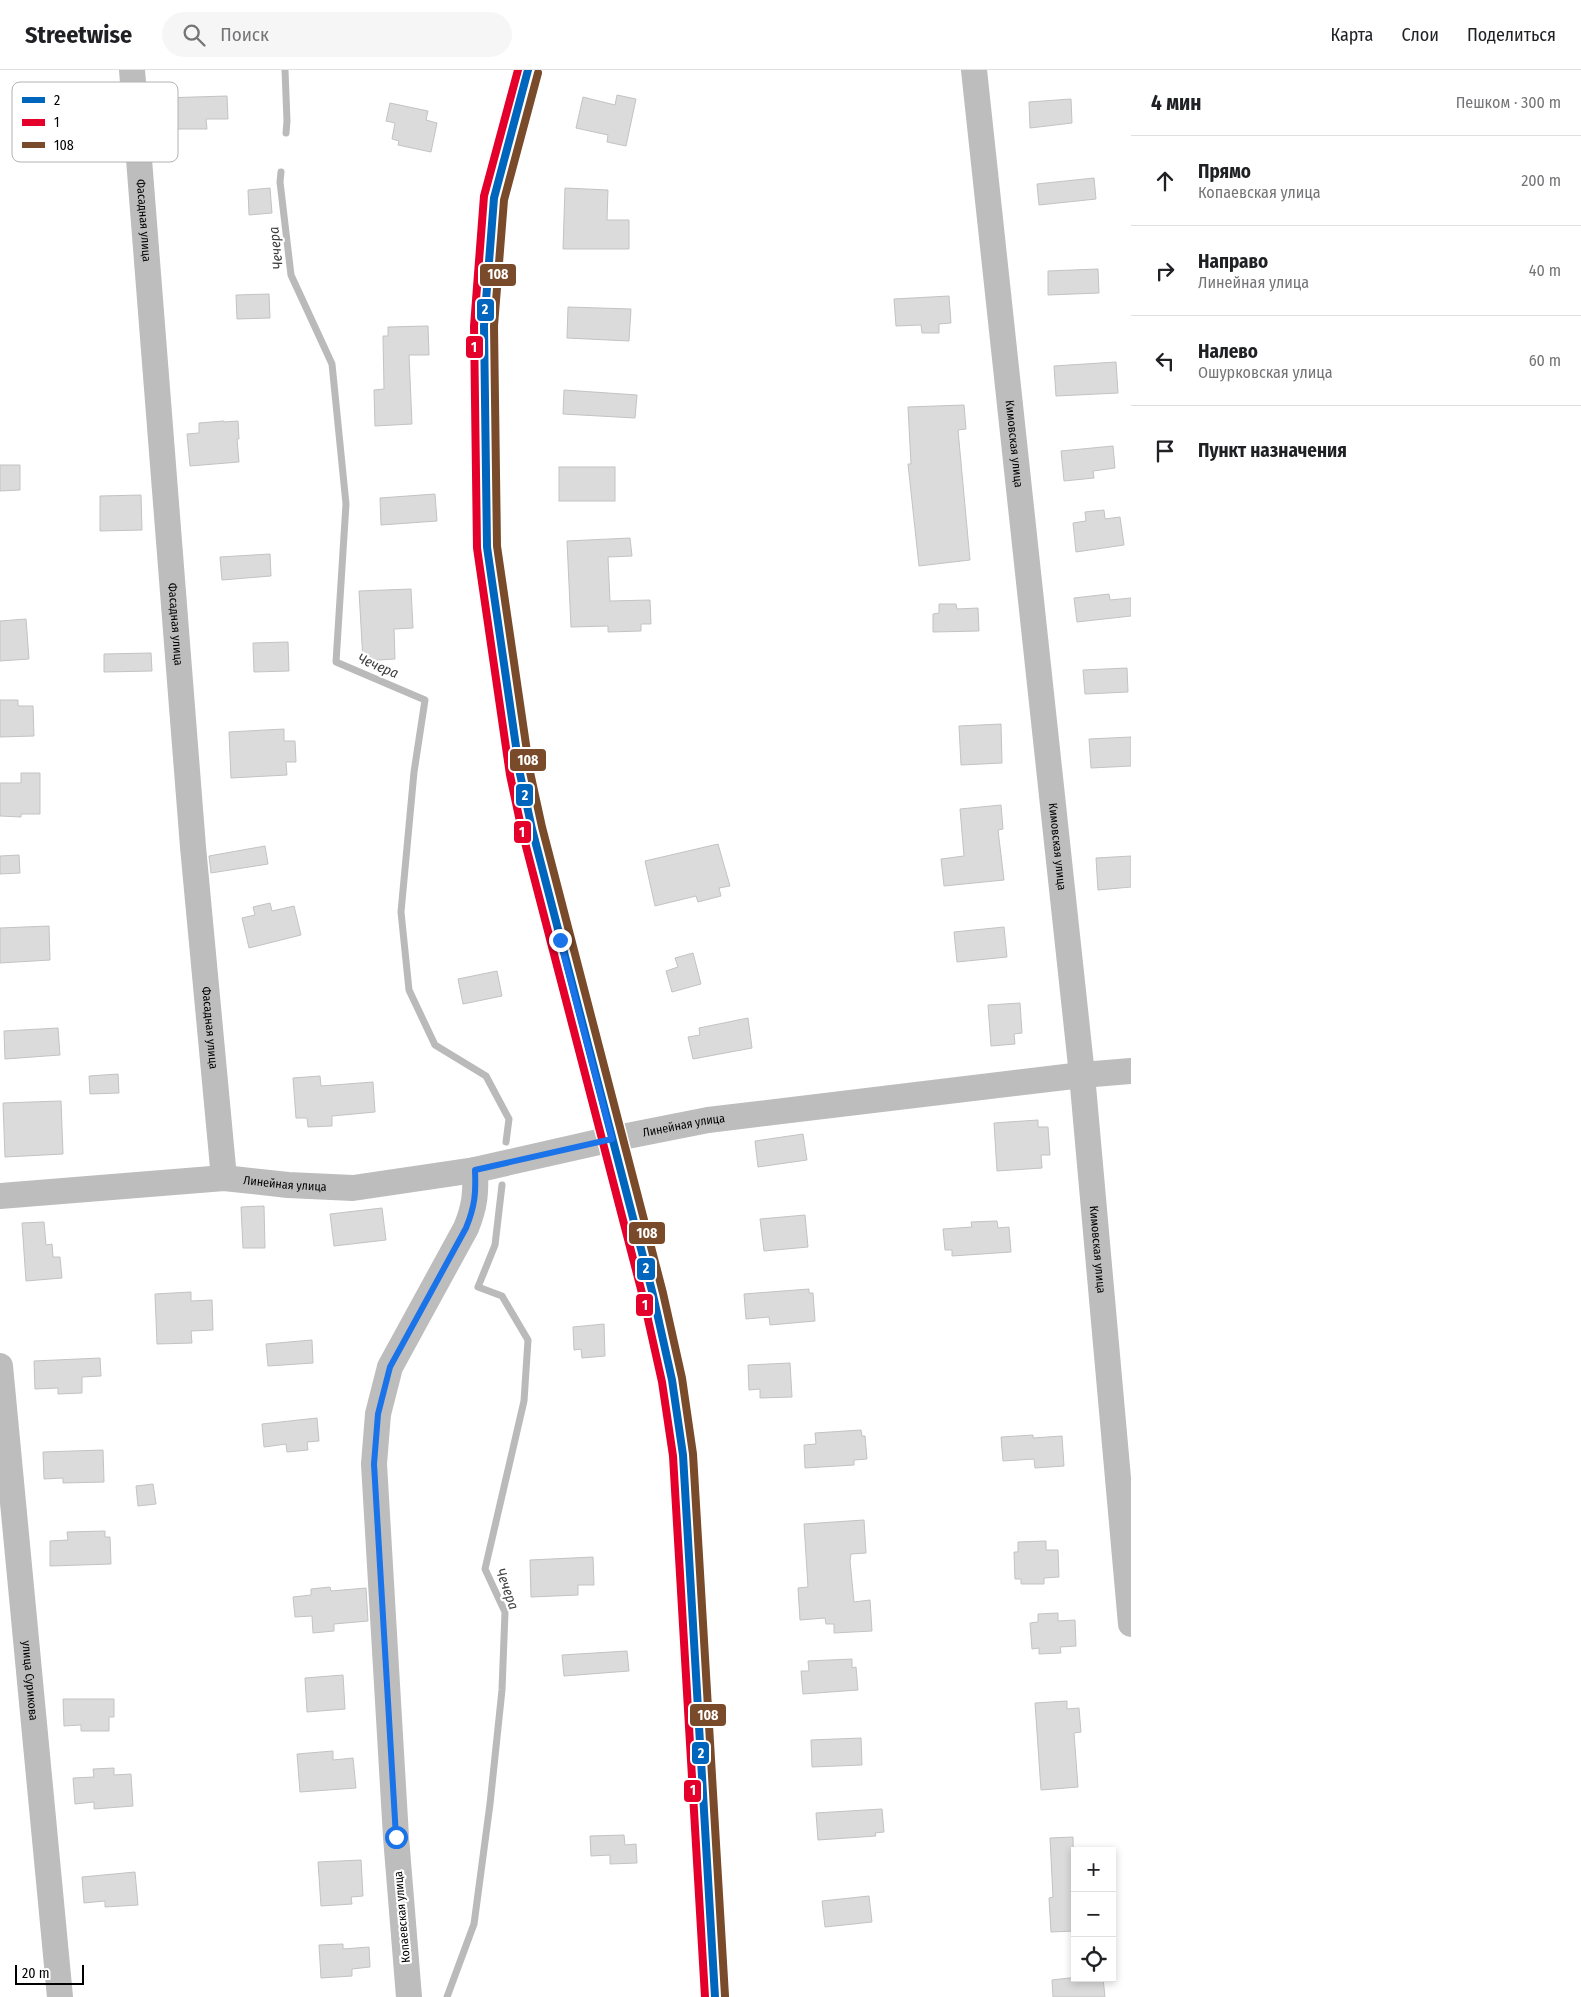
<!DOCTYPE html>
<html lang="ru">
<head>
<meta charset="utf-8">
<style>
	body { margin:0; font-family:"Fira Sans Condensed",sans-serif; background:#f6f6f6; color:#202124 }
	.controls { position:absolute; right:15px; bottom:15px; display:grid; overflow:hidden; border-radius:0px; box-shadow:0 2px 8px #0003 }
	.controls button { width:45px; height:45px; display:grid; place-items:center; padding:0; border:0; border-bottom:1px solid #e0e0e0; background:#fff; color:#202124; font:25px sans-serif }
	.scale { position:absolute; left:15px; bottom:12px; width:69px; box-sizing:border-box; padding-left:5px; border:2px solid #000; border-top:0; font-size:14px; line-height:18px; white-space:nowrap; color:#000; -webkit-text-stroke:4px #fff; paint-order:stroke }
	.stop { position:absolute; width:15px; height:15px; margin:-11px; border:4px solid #1a73e8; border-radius:50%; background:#fff }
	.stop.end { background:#1a73e8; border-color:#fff; box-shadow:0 1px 5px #0008 }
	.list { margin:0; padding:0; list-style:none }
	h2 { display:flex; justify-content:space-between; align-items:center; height:65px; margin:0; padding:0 20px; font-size:21px }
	h2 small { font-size:16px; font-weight:400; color:#757577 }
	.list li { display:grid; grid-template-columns:32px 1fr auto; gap:15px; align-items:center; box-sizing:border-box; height:90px; padding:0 20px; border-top:1px solid #e0e0e0 }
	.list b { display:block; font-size:19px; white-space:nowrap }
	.list p { margin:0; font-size:16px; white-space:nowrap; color:#757577 }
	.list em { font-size:16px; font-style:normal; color:#757577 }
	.icon { flex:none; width:28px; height:28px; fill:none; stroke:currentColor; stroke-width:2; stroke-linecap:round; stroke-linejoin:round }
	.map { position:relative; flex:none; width:1131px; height:1927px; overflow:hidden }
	header { display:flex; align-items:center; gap:30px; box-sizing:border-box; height:70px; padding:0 25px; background:#fff; border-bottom:1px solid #e0e0e0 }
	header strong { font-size:24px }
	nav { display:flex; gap:28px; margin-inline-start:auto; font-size:18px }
	.search { width:350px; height:45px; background:#f6f6f6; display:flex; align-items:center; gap:12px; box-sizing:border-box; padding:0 18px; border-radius:28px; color:#757577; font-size:19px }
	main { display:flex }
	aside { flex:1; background:#fff }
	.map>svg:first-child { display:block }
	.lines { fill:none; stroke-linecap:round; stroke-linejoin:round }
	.stream { stroke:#bababa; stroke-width:7 }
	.building { fill:#dbdbdb; stroke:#c3c3c3 }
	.street { stroke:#bdbdbd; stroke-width:26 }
	.secondary { stroke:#bfbfbf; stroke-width:28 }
	.bus-1-casing { stroke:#fff; stroke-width:11 }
	.bus-2-casing { stroke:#fff; stroke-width:11 }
	.bus-3-casing { stroke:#fff; stroke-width:11 }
	.bus-1 { stroke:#0065bd; stroke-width:8 }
	.bus-2 { stroke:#e4002b; stroke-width:8 }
	.bus-3 { stroke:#7a4b2a; stroke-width:8 }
	.route { stroke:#1a73e8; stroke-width:6 }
	.labels { text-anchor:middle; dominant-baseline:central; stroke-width:4.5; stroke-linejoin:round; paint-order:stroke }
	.street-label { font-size:12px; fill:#000; stroke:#fff }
	.water-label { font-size:14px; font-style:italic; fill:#3d3d3d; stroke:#fff }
	.key { fill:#fff; stroke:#b2b2b2; stroke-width:1 }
	.key-label { font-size:14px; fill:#000 }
	.line-badge { stroke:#fff; stroke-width:2 }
	.badge-label { font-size:14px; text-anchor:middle; font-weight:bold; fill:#fff }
</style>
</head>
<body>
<header>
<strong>Streetwise</strong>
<div class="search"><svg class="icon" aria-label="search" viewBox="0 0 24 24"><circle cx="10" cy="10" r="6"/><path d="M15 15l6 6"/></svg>Поиск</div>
<nav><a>Карта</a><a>Слои</a><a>Поделиться</a></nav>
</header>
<main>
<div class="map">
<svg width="1131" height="1927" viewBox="0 0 1131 1927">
	<rect width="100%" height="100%" fill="#fff"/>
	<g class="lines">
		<g class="stream">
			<path d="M 285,0 L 287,51 L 286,63"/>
			<path d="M 281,102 L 280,112 L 291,205 L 332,294 L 346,434 L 336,592 L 425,630 L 414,702 L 401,842 L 409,920 L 435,975 L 486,1006 L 509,1049 L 506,1072"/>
			<path d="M 447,1927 L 474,1854 L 490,1734 L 502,1620 L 505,1542 L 485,1499 L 524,1331 L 528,1270 L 502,1226 L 478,1217 L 495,1175 L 502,1115"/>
		</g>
	</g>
	<g class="building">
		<path d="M 617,25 L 636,29 L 626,76 L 607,72 L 608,65 L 576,58 L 583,27 L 615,35 Z"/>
		<path d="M 227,26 L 228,49 L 206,49 L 207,59 L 176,59 L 176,50 L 162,51 L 162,28 Z"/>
		<path d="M 1071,29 L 1072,53 L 1030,58 L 1029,32 Z"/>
		<path d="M 390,33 L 428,41 L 426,50 L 437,53 L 431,82 L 398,75 L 399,71 L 392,69 L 395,53 L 386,51 Z"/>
		<path d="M 1094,108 L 1096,129 L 1039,135 L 1037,114 Z"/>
		<path d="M 270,118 L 272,143 L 249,145 L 248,120 Z"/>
		<path d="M 565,118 L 608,120 L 607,150 L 629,150 L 629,179 L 563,179 Z"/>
		<path d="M 1098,199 L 1099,223 L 1048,225 L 1048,201 Z"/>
		<path d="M 269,224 L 270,248 L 237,249 L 236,225 Z"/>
		<path d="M 949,226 L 951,253 L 939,254 L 939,263 L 922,263 L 921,255 L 896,256 L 894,229 Z"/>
		<path d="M 568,237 L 631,239 L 629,271 L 567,268 Z"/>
		<path d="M 428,256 L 429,285 L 409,285 L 412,354 L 375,356 L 374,320 L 384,319 L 383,266 L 388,266 L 388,257 Z"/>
		<path d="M 1116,292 L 1118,323 L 1056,326 L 1054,296 Z"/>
		<path d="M 564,320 L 637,325 L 635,348 L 563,344 Z"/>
		<path d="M 964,335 L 966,359 L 958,360 L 970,490 L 919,496 L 908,394 L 911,394 L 908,337 Z"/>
		<path d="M 224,351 L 224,352 L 238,351 L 239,369 L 237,369 L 239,392 L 190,396 L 187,364 L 199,363 L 199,353 Z"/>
		<path d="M 1113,376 L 1115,398 L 1093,401 L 1094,408 L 1064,411 L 1061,381 Z"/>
		<path d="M 0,395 L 20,395 L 20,420 L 0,421 Z"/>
		<rect x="559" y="397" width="56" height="34"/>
		<path d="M 435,424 L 437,451 L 381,455 L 380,428 Z"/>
		<path d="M 141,425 L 142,460 L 100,461 L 100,426 Z"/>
		<path d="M 1104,440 L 1105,449 L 1120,447 L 1124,475 L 1076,482 L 1073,453 L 1086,451 L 1085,442 Z"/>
		<path d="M 630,468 L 632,486 L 608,487 L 610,531 L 650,530 L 651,554 L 641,554 L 641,561 L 608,562 L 608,556 L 571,557 L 567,471 Z"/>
		<path d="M 270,484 L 271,506 L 222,510 L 220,487 Z"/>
		<path d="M 411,519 L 413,558 L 394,559 L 395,589 L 363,591 L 359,521 Z"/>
		<path d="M 1109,524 L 1110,530 L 1131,528 L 1131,546 L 1077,552 L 1074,528 Z"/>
		<path d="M 939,534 L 956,534 L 957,539 L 978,538 L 979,561 L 933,562 L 933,544 L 939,543 Z"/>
		<path d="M 26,549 L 29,589 L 0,591 L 0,551 Z"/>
		<path d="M 288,572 L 289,601 L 254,602 L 253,573 Z"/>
		<path d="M 151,583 L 152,601 L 104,602 L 104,584 Z"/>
		<path d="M 1127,598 L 1128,622 L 1085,624 L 1083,600 Z"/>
		<path d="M 0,630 L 18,630 L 18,636 L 33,636 L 34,666 L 0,667 Z"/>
		<path d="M 1001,654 L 1002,693 L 961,695 L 959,656 Z"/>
		<path d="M 284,659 L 284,671 L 295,671 L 296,692 L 286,692 L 287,705 L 231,708 L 229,662 Z"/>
		<path d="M 1131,667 L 1131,696 L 1091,698 L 1089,669 Z"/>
		<path d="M 21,703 L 40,703 L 40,744 L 21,744 L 21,747 L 0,746 L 0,713 L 21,713 Z"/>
		<path d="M 1001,735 L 1003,759 L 998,760 L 1004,810 L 944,816 L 941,789 L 964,786 L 960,739 Z"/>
		<path d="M 718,774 L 730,816 L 719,818 L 721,826 L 698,832 L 696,826 L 655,836 L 645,791 Z"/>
		<path d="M 265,776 L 268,794 L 211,803 L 209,786 Z"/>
		<path d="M 19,785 L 20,803 L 0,804 L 0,786 Z"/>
		<path d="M 1131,786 L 1131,817 L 1098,820 L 1096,788 Z"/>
		<path d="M 270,833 L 272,841 L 294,836 L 301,865 L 249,878 L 242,848 L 255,845 L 253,837 Z"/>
		<path d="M 49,856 L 50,890 L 0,893 L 0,858 Z"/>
		<path d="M 1004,857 L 1007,887 L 957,892 L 954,862 Z"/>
		<path d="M 693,883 L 701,914 L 672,922 L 666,901 L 678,897 L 675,888 Z"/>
		<path d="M 497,901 L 502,926 L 463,934 L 458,909 Z"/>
		<path d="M 1020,933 L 1022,963 L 1014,964 L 1015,974 L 991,976 L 988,935 Z"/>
		<path d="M 748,948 L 752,978 L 693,989 L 688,967 L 700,965 L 699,958 Z"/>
		<path d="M 58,958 L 60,985 L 5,989 L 4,961 Z"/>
		<path d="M 118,1004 L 119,1023 L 90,1024 L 89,1006 Z"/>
		<path d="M 320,1006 L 321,1016 L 373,1012 L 375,1042 L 332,1046 L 332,1056 L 308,1057 L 307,1048 L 296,1048 L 293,1008 Z"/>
		<path d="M 61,1031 L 63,1084 L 5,1087 L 3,1033 Z"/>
		<path d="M 1038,1050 L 1038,1057 L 1048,1057 L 1050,1085 L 1041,1085 L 1042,1098 L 997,1101 L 994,1053 Z"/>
		<path d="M 803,1064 L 807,1090 L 758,1097 L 755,1071 Z"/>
		<path d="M 264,1136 L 265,1178 L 243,1178 L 241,1137 Z"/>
		<path d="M 382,1138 L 386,1170 L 334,1176 L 330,1144 Z"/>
		<path d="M 805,1145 L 808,1177 L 764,1181 L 760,1149 Z"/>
		<path d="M 997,1151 L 998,1158 L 1009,1157 L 1011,1182 L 952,1186 L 952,1180 L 945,1180 L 943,1159 L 972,1157 L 971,1152 Z"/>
		<path d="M 44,1152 L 46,1175 L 52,1174 L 53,1187 L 60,1187 L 62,1208 L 26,1211 L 22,1153 Z"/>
		<path d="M 809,1219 L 809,1223 L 813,1223 L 815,1251 L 770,1255 L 769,1247 L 746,1249 L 744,1224 Z"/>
		<path d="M 191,1222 L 191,1231 L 212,1230 L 213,1260 L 191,1261 L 192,1273 L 157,1274 L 155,1224 Z"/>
		<path d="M 604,1254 L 605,1286 L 582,1288 L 581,1279 L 574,1280 L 573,1257 Z"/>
		<path d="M 312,1270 L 313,1293 L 268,1296 L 266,1274 Z"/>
		<path d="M 100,1288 L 101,1306 L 82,1307 L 82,1323 L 58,1324 L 58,1318 L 35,1319 L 34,1291 Z"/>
		<path d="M 790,1293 L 792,1327 L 760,1328 L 760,1319 L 749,1320 L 748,1295 Z"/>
		<path d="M 317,1348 L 319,1371 L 307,1372 L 308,1380 L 287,1382 L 286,1374 L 264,1377 L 262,1354 Z"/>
		<path d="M 861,1360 L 862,1366 L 865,1366 L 867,1389 L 854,1390 L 854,1395 L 805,1398 L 804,1375 L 816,1374 L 815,1363 Z"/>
		<path d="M 1033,1365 L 1033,1368 L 1062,1366 L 1064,1396 L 1035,1398 L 1034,1389 L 1003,1391 L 1001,1367 Z"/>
		<path d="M 103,1380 L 104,1412 L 63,1413 L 63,1408 L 44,1409 L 43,1382 Z"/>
		<path d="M 153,1414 L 156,1434 L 138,1436 L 136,1416 Z"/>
		<path d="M 864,1450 L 866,1483 L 851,1484 L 850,1491 L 854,1532 L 870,1530 L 872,1561 L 834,1563 L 834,1554 L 826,1554 L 825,1548 L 800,1550 L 798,1518 L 808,1517 L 804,1454 Z"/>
		<path d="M 105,1461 L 105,1467 L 110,1467 L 111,1494 L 50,1496 L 50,1471 L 68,1470 L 67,1462 Z"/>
		<path d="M 1046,1471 L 1046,1480 L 1058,1480 L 1059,1507 L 1044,1508 L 1044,1514 L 1021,1514 L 1021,1509 L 1015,1509 L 1014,1482 L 1018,1482 L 1018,1472 Z"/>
		<path d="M 593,1487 L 594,1515 L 578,1515 L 578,1525 L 531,1527 L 530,1490 Z"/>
		<path d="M 330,1517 L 331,1521 L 366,1518 L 368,1551 L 334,1554 L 334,1561 L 313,1563 L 312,1546 L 295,1547 L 293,1527 L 311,1525 L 311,1519 Z"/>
		<path d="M 1058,1543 L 1058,1551 L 1075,1550 L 1076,1576 L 1060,1577 L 1061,1583 L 1039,1584 L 1039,1578 L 1032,1579 L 1030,1553 L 1038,1552 L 1038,1544 Z"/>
		<path d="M 627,1581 L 629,1601 L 564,1606 L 562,1585 Z"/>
		<path d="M 852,1589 L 852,1598 L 856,1597 L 858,1620 L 803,1624 L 801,1601 L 809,1601 L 808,1591 Z"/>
		<path d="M 343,1605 L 345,1639 L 307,1642 L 305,1608 Z"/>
		<path d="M 63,1629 L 114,1629 L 114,1647 L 109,1647 L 109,1661 L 81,1661 L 81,1655 L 64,1656 Z"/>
		<path d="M 1067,1631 L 1067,1639 L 1079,1638 L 1081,1662 L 1074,1663 L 1078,1717 L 1041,1720 L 1035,1633 Z"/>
		<path d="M 861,1668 L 862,1695 L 812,1697 L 811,1670 Z"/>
		<path d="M 333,1681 L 333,1690 L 353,1688 L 356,1718 L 300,1722 L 297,1684 Z"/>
		<path d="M 114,1698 L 114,1705 L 131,1704 L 133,1736 L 94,1739 L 94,1732 L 75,1734 L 73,1708 L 94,1707 L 93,1699 Z"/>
		<path d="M 882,1739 L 884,1762 L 875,1763 L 876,1766 L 818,1770 L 816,1743 Z"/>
		<path d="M 624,1765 L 625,1775 L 636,1774 L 637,1793 L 610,1794 L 610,1785 L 591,1786 L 590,1766 Z"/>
		<path d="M 1073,1767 L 1075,1861 L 1051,1862 L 1049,1828 L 1053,1827 L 1050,1768 Z"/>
		<path d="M 361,1790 L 363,1826 L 351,1827 L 352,1834 L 321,1836 L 318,1792 Z"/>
		<path d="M 135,1802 L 138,1835 L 105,1837 L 105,1831 L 84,1833 L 82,1807 Z"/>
		<path d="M 869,1826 L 872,1852 L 825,1857 L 822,1831 Z"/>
		<path d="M 343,1874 L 343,1879 L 369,1877 L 370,1897 L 352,1899 L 352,1906 L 321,1908 L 319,1875 Z"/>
		<path d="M 1069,1908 L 1103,1908 L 1105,1927 L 1053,1927 L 1052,1910 Z"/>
	</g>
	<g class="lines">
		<g class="street">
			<path id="s1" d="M 132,0 L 193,777 L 224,1108"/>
			<path id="s2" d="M 974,0 L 1082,1005 L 1131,1554"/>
			<path id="s3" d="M 0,1126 L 224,1108 L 288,1115 L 353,1118 L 475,1100 L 612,1069 L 708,1050 L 1082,1005 L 1131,1001"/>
			<path id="s4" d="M 0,1296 L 60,1927"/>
			<path d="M 409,1927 L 396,1767 L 374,1394 L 378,1344 L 390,1297 L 466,1158 C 475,1136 476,1123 475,1100"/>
		</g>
		<path class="secondary" d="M 528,0 L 494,128 L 484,256 L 487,477 L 520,704 L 532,759 L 653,1225 L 672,1310 L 683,1385 L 715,1927"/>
		<g class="bus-1-casing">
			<path id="bus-1" d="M 528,0 L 494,128 L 484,256 L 487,477 L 520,704 L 532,759 L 653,1225 L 672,1310 L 683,1385 L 715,1927"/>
		</g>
		<g class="bus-2-casing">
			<path id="bus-2" d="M 518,0 L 484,126 L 474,256 L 477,478 L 510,705 L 522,761 L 643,1227 L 662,1312 L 673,1386 L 705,1927"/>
		</g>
		<g class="bus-3-casing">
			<path id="bus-3" d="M 538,3 L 504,130 L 494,256 L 497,476 L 530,702 L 542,757 L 663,1223 L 682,1308 L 693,1384 L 725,1926"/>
		</g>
		<use href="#bus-1" class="bus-1"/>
		<use href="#bus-2" class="bus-2"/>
		<use href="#bus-3" class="bus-3"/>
	</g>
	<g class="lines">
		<path class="route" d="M 396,1767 L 374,1394 L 378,1344 L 390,1297 L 466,1158 C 475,1136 476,1123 475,1100 L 612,1069 L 560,870"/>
	</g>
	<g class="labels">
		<g class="street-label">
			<text stroke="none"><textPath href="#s1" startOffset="151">Фасадная улица</textPath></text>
			<text stroke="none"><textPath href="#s2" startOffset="376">Кимовская улица</textPath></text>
			<text stroke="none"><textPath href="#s1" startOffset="556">Фасадная улица</textPath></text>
			<text stroke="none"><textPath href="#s2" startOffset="781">Кимовская улица</textPath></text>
			<text stroke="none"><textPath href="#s1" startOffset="961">Фасадная улица</textPath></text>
			<text stroke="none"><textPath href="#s3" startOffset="691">Линейная улица</textPath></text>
			<text stroke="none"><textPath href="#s3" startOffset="286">Линейная улица</textPath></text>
			<text stroke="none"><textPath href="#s2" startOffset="1186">Кимовская улица</textPath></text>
			<text stroke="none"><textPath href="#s4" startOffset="316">улица Сурикова</textPath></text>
			<text transform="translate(402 1847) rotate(-95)">Копаевская улица</text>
		</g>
		<g class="water-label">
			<text transform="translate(276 178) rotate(-96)">Чечера</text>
			<text transform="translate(378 596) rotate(23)">Чечера</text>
			<text transform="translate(507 1519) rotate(70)">Чечера</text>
		</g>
	</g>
	<rect x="12" y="12" width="166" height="80" rx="8" class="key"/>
	<rect x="22" y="27" width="23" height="6" fill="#0065bd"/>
	<rect x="22" y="49" width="23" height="7" fill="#e4002b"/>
	<rect x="22" y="72" width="23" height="6" fill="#7a4b2a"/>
	<g class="key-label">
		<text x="54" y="35">2</text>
		<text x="54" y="57">1</text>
		<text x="54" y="80">108</text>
	</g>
	<g class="line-badge">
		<rect x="479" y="193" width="38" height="24" rx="5" fill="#7a4b2a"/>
		<rect x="476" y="228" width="19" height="24" rx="5" fill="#0065bd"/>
		<rect x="465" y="265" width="19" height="24" rx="5" fill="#e4002b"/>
		<rect x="509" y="678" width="38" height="24" rx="5" fill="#7a4b2a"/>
		<rect x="515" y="713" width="19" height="24" rx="5" fill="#0065bd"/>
		<rect x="513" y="750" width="19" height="24" rx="5" fill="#e4002b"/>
		<rect x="628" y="1151" width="38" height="24" rx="5" fill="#7a4b2a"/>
		<rect x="636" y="1187" width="20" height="24" rx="5" fill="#0065bd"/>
		<rect x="635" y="1223" width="19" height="24" rx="5" fill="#e4002b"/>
		<rect x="689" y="1633" width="38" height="24" rx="5" fill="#7a4b2a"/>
		<rect x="691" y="1671" width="19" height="24" rx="5" fill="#0065bd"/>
		<rect x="683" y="1709" width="19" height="24" rx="5" fill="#e4002b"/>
	</g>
	<g class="badge-label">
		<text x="498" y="209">108</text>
		<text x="485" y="244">2</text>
		<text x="474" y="282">1</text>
		<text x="528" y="695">108</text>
		<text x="525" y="730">2</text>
		<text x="522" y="767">1</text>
		<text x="647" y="1168">108</text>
		<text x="646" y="1203">2</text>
		<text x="645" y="1240">1</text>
		<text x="708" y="1650">108</text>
		<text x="701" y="1688">2</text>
		<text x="693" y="1725">1</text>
	</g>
</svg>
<div class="controls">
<button>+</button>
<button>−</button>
<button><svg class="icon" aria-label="locate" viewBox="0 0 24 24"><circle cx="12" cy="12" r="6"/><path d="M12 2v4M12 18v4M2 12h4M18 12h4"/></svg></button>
</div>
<div class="scale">20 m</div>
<div class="stop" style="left:396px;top:1767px"></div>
<div class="stop end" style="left:560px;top:870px"></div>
</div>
<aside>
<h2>4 мин<small>Пешком · 300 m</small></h2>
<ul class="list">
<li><svg class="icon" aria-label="ahead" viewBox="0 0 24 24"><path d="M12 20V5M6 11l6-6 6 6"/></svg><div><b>Прямо</b><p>Копаевская улица</p></div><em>200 m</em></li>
<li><svg class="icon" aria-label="right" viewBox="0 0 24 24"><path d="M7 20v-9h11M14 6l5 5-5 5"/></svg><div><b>Направо</b><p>Линейная улица</p></div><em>40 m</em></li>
<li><svg class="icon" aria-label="left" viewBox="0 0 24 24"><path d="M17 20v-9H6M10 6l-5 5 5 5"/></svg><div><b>Налево</b><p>Ошурковская улица</p></div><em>60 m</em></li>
<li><svg class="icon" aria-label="arrive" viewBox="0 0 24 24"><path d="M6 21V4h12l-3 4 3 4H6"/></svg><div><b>Пункт назначения</b></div></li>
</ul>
</aside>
</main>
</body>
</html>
